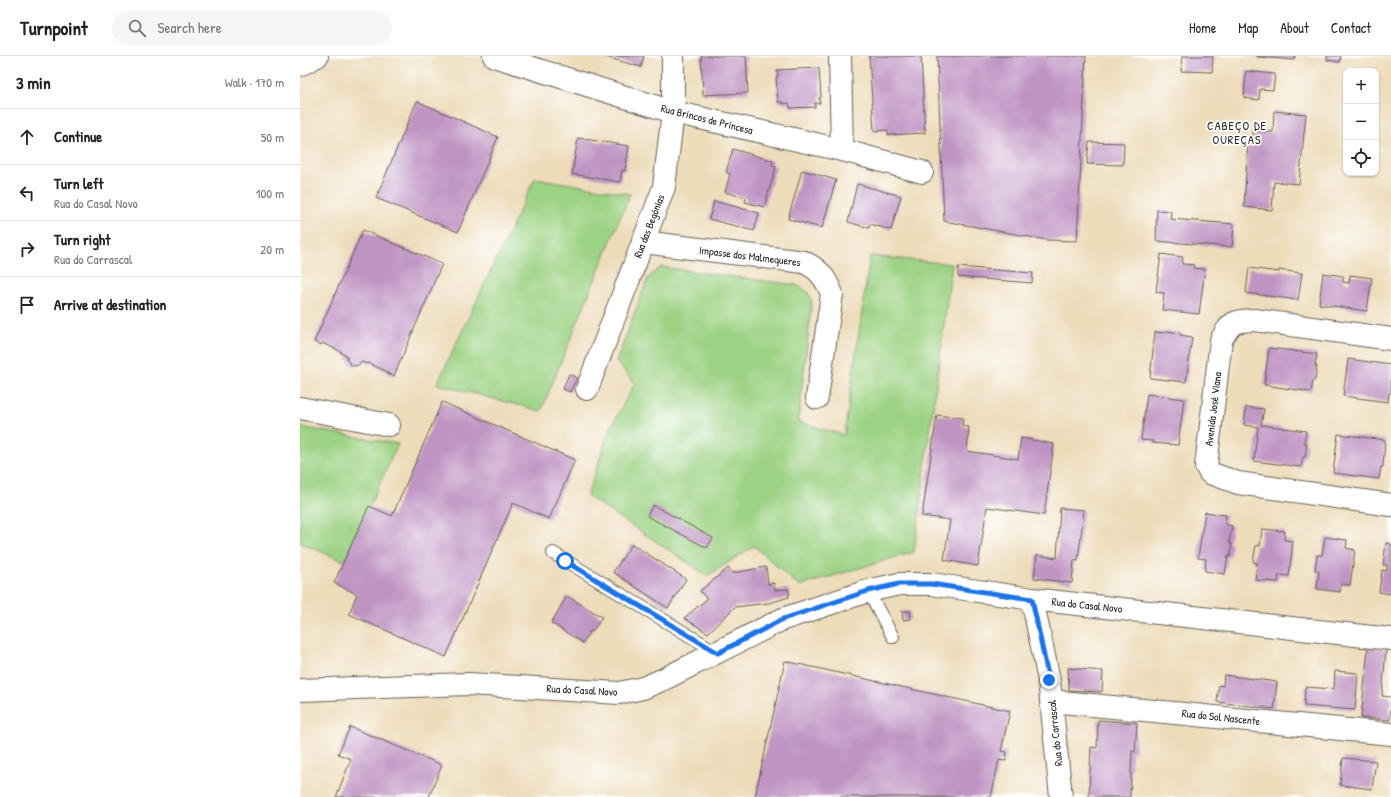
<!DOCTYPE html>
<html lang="en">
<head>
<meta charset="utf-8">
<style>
	body { margin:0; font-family:"Patrick Hand",sans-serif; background:#f6f6f6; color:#222 }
	.controls { position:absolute; right:12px; top:12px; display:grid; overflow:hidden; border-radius:8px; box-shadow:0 1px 3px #0004 }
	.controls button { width:36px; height:36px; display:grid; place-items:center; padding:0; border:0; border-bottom:1px solid #e0e0e0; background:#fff; color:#222; font:20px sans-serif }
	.stop { position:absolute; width:12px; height:12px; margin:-9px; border:3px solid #1a73e8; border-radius:50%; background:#fff }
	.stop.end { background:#1a73e8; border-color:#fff; box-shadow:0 1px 4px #0008 }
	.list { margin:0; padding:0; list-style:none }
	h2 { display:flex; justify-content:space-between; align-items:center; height:52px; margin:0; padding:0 16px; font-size:17px }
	h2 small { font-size:13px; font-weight:400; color:#767676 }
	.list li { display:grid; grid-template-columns:26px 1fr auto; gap:12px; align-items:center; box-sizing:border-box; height:56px; padding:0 16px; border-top:1px solid #e0e0e0 }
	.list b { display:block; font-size:15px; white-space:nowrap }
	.list p { margin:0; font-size:13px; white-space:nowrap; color:#767676 }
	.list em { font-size:13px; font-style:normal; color:#767676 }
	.icon { flex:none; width:22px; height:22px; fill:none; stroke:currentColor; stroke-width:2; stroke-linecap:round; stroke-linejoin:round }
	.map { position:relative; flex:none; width:1091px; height:741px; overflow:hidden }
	header { display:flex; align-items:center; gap:24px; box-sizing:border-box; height:56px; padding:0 20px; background:#fff; border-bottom:1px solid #e0e0e0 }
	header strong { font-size:19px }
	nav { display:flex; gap:22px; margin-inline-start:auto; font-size:14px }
	.search { width:280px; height:36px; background:#f6f6f6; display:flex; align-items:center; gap:10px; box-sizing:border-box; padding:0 14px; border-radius:22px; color:#767676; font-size:15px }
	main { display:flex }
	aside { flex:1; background:#fff }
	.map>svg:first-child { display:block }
	.green { fill:#9cd283; stroke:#5c7750 }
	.building { fill:#bf94c3 }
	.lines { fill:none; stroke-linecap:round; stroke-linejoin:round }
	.service-casing { stroke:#655f53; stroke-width:14 }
	.minor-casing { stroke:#655f53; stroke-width:24 }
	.service { stroke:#fff; stroke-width:12 }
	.minor { stroke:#fff; stroke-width:22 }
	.route { stroke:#1a73e8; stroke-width:5 }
	.labels { text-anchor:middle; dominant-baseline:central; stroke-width:3.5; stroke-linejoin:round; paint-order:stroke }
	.street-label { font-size:11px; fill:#1c1c1c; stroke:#fff }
	.neighbourhood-label { font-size:12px; letter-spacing:1px; fill:#1c1c1c; stroke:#fff }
</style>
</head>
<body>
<header>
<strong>Turnpoint</strong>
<div class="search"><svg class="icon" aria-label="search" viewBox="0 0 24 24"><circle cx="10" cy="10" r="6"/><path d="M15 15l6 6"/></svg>Search here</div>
<nav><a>Home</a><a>Map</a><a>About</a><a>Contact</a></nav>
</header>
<main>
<aside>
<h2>3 min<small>Walk · 170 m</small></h2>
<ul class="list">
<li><svg class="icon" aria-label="ahead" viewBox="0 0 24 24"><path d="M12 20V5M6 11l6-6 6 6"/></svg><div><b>Continue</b></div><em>50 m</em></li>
<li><svg class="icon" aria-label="left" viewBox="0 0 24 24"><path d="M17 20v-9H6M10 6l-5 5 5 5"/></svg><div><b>Turn left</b><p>Rua do Casal Novo</p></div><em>100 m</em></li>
<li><svg class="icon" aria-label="right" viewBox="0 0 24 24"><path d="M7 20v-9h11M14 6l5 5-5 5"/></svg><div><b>Turn right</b><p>Rua do Carrascal</p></div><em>20 m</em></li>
<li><svg class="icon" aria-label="arrive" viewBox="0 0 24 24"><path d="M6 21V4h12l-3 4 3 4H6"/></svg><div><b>Arrive at destination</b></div></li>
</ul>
</aside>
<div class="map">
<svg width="1091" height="741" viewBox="0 0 1091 741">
	<rect width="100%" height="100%" fill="#fff"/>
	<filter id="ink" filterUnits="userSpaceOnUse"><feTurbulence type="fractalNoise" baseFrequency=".025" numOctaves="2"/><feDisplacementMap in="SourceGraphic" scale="8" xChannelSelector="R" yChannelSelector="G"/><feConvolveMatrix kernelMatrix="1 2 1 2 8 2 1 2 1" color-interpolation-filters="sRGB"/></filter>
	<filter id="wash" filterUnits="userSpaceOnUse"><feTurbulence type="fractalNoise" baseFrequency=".012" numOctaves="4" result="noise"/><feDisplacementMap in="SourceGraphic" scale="16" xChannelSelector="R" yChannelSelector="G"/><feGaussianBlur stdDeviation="0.9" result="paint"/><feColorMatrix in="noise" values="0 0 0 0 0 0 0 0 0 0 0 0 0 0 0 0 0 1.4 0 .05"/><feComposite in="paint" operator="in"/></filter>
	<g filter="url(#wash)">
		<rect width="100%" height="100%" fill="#eddcba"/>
		<g class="green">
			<path d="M 235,122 L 330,138 L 241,355 L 137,328 Z"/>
			<path d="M 570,200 L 652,208 L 614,496 L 499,530 L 454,490 L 408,520 L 287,440 L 310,373 L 335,327 L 316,306 L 348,222 L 361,211 L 496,229 L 508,236 L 512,246 L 498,366 L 544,379 Z"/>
			<path d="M 0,371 L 98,388 L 44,505 L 0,487 Z"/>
		</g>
		<g id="blocks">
			<g class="building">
				<path d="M 302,0 L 344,0 L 341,11 Z"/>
				<path d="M 401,0 L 446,0 L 448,37 L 403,39 Z"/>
				<path d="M 569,0 L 621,0 L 625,77 L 588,79 L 588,74 L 574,75 Z"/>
				<path d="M 637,0 L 786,0 L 777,185 L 747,184 L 644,165 Z"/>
				<path d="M 882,0 L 913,0 L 912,16 L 881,15 Z"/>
				<path d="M 957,0 L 995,0 L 994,4 L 957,1 Z"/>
				<path d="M 1027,0 L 1041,0 L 1040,6 L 1027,4 Z"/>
				<path d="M 519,12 L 521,41 L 519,42 L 520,47 L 515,47 L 515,51 L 490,52 L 489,47 L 483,48 L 483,46 L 478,46 L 476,21 L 478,21 L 477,14 Z"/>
				<path d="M 946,15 L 975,18 L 973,34 L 960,33 L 959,44 L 944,42 Z"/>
				<path d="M 117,45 L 198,81 L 158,176 L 76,142 Z"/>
				<path d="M 974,55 L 1006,58 L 999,128 L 974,126 L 972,154 L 944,151 L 948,85 L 953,85 L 953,75 L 973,76 Z"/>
				<path d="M 278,82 L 329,90 L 325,115 L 322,114 L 320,126 L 272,118 Z"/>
				<path d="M 789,86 L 824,87 L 823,109 L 787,108 Z"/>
				<path d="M 433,93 L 473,105 L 472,109 L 476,111 L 464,151 L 445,146 L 446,142 L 425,136 L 430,118 L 426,116 Z"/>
				<path d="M 502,114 L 536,124 L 522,172 L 488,163 Z"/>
				<path d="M 557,128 L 601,140 L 591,174 L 570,168 L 569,172 L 548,166 Z"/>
				<path d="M 414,145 L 459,157 L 454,175 L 409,163 Z"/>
				<path d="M 857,154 L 871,155 L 870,163 L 934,168 L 932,191 L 856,185 Z"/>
				<path d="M 63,174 L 142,208 L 94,320 L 87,318 L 88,316 L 68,307 L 67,308 L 62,306 L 57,310 L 51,309 L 47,304 L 47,300 L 41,297 L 42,296 L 22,287 L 21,289 L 14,286 Z"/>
				<path d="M 861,198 L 883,201 L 882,208 L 894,209 L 893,212 L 905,213 L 899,258 L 862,254 L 864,237 L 856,236 Z"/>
				<path d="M 658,211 L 733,217 L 732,227 L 658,221 Z"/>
				<path d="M 949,212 L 979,216 L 979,214 L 1002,217 L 998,244 L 946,237 Z"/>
				<path d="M 1023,217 L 1043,220 L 1043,226 L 1049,227 L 1050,219 L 1072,222 L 1067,255 L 1019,248 Z"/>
				<path d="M 866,275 L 881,277 L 880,279 L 892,281 L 886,326 L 850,322 L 855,276 L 865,277 Z"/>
				<path d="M 969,292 L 1017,298 L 1015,310 L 1017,310 L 1015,324 L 1013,324 L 1011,336 L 964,329 Z"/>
				<path d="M 1048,303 L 1091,309 L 1091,337 L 1089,337 L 1088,346 L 1043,340 Z"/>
				<path d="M 269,318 L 277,322 L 270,336 L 263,333 Z"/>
				<path d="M 847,338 L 884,343 L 878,389 L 852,387 L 853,385 L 841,384 Z"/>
				<path d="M 142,346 L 275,404 L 249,463 L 213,447 L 146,601 L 49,558 L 57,538 L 34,527 L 69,450 L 92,460 Z"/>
				<path d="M 946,351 L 964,353 L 961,369 L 1006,375 L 1004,387 L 1007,387 L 1005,401 L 1003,401 L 1001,411 L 954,405 L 958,371 L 944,369 Z"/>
				<path d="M 637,359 L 663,362 L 662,370 L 669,371 L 667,395 L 718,403 L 721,382 L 754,388 L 744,459 L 687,451 L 678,510 L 644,504 L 650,464 L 622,460 Z"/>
				<path d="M 1038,378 L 1085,384 L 1083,411 L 1081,411 L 1079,423 L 1033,417 Z"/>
				<path d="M 353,449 L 413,482 L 407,492 L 347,460 Z"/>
				<path d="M 760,452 L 784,454 L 778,505 L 774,504 L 772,527 L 734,522 L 737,499 L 757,502 Z"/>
				<path d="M 905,456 L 926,459 L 925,468 L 932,470 L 929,487 L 932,488 L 930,501 L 928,500 L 925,518 L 905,515 L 906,503 L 898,502 Z"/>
				<path d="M 962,473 L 985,475 L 984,484 L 993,485 L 989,520 L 979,519 L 978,526 L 955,524 L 957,507 L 953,506 L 956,489 L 960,490 Z"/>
				<path d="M 1025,481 L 1047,484 L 1046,492 L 1055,494 L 1050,529 L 1041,528 L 1040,536 L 1017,533 L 1019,516 L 1015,514 L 1017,499 L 1022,499 Z"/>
				<path d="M 1086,487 L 1091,488 L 1091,538 L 1079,536 L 1082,514 L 1087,515 L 1087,509 L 1083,509 Z"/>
				<path d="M 332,488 L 386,523 L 368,552 L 313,516 Z"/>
				<path d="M 466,511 L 468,528 L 474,527 L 475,534 L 489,533 L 489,541 L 469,547 L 435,551 L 408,577 L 384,562 L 407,543 L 400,535 L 428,512 L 433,517 Z"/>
				<path d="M 267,540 L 302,561 L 292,576 L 290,575 L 283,587 L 251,567 Z"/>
				<path d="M 602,555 L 610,555 L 611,563 L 603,564 Z"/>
				<path d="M 1068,591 L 1086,593 L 1082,640 L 1091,641 L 1090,664 L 1061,662 Z"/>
				<path d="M 485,605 L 710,655 L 701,695 L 707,696 L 706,705 L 699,704 L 691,741 L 455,741 Z"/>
				<path d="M 768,612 L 803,615 L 802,636 L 769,634 Z"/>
				<path d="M 1035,615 L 1058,617 L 1055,654 L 1004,650 L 1005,631 L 1034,633 Z"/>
				<path d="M 924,619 L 977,626 L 974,653 L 917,646 L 919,629 L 923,630 Z"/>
				<path d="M 798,664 L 837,667 L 835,696 L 832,695 L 830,741 L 789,741 L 791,691 L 797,692 Z"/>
				<path d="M 50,671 L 142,709 L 129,741 L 36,741 L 51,703 L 38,698 Z"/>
				<path d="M 1043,702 L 1076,705 L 1072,733 L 1040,729 Z"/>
			</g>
		</g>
	</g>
	<g filter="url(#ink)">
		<use href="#blocks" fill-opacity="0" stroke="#655f53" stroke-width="1"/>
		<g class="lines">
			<g class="service-casing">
				<g id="service">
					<path d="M 253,497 L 418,597"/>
					<path d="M 568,535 L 593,581"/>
				</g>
			</g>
			<g class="minor-casing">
				<g id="minor">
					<path d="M 194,0 L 373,56 L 542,94 L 622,116"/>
					<path d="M 540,0 L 542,94"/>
					<path d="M 0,9 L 17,0"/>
					<path d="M 343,186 L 504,206 C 520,214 525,221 532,238 L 517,342"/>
					<path d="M 1091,283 L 955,264 C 933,265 932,265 921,284 L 906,410 L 910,417 L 938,427 L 1091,449"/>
					<path d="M 287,333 L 364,131 L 373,56 L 373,0"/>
					<path d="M 0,352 L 89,369"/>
					<path d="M 732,543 L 749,624 L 761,741"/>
					<path d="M 0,634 L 168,628 L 319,637 L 343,632 L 364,623 L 483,563 L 568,535 L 599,528 L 631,528 L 732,543 L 1091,583"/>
					<path d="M 751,645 L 1091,678"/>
				</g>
			</g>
			<use href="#service" class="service"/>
			<use href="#minor" class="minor"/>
		</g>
	</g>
	<g class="lines" filter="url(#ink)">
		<path class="route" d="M 265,505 L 418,597 L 483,563 L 568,535 L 599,528 L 631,528 L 732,543 L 749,624"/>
	</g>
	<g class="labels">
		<g class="street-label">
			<text transform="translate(407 63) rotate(14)">Rua Brincos de Princesa</text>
			<text transform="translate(349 170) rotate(-69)">Rua das Begónias</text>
			<text transform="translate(450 200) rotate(7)">Impasse dos Malmequeres</text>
			<text transform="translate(913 353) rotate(-83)">Avenida José Viana</text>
			<text transform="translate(787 549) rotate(6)">Rua do Casal Novo</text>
			<text transform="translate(282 634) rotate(3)">Rua do Casal Novo</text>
			<text transform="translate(921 661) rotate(6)">Rua do Sol Nascente</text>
			<text transform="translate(755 677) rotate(-96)">Rua do Carrascal</text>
		</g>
		<g class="neighbourhood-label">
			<text x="937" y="69">CABEÇO DE<tspan x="937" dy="14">OUREÇAS</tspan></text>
		</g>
	</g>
</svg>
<div class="controls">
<button>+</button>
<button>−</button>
<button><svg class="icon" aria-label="locate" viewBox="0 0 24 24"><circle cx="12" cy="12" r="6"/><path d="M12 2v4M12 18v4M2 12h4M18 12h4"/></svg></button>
</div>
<div class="stop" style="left:265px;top:505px"></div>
<div class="stop end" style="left:749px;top:624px"></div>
</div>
</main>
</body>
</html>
